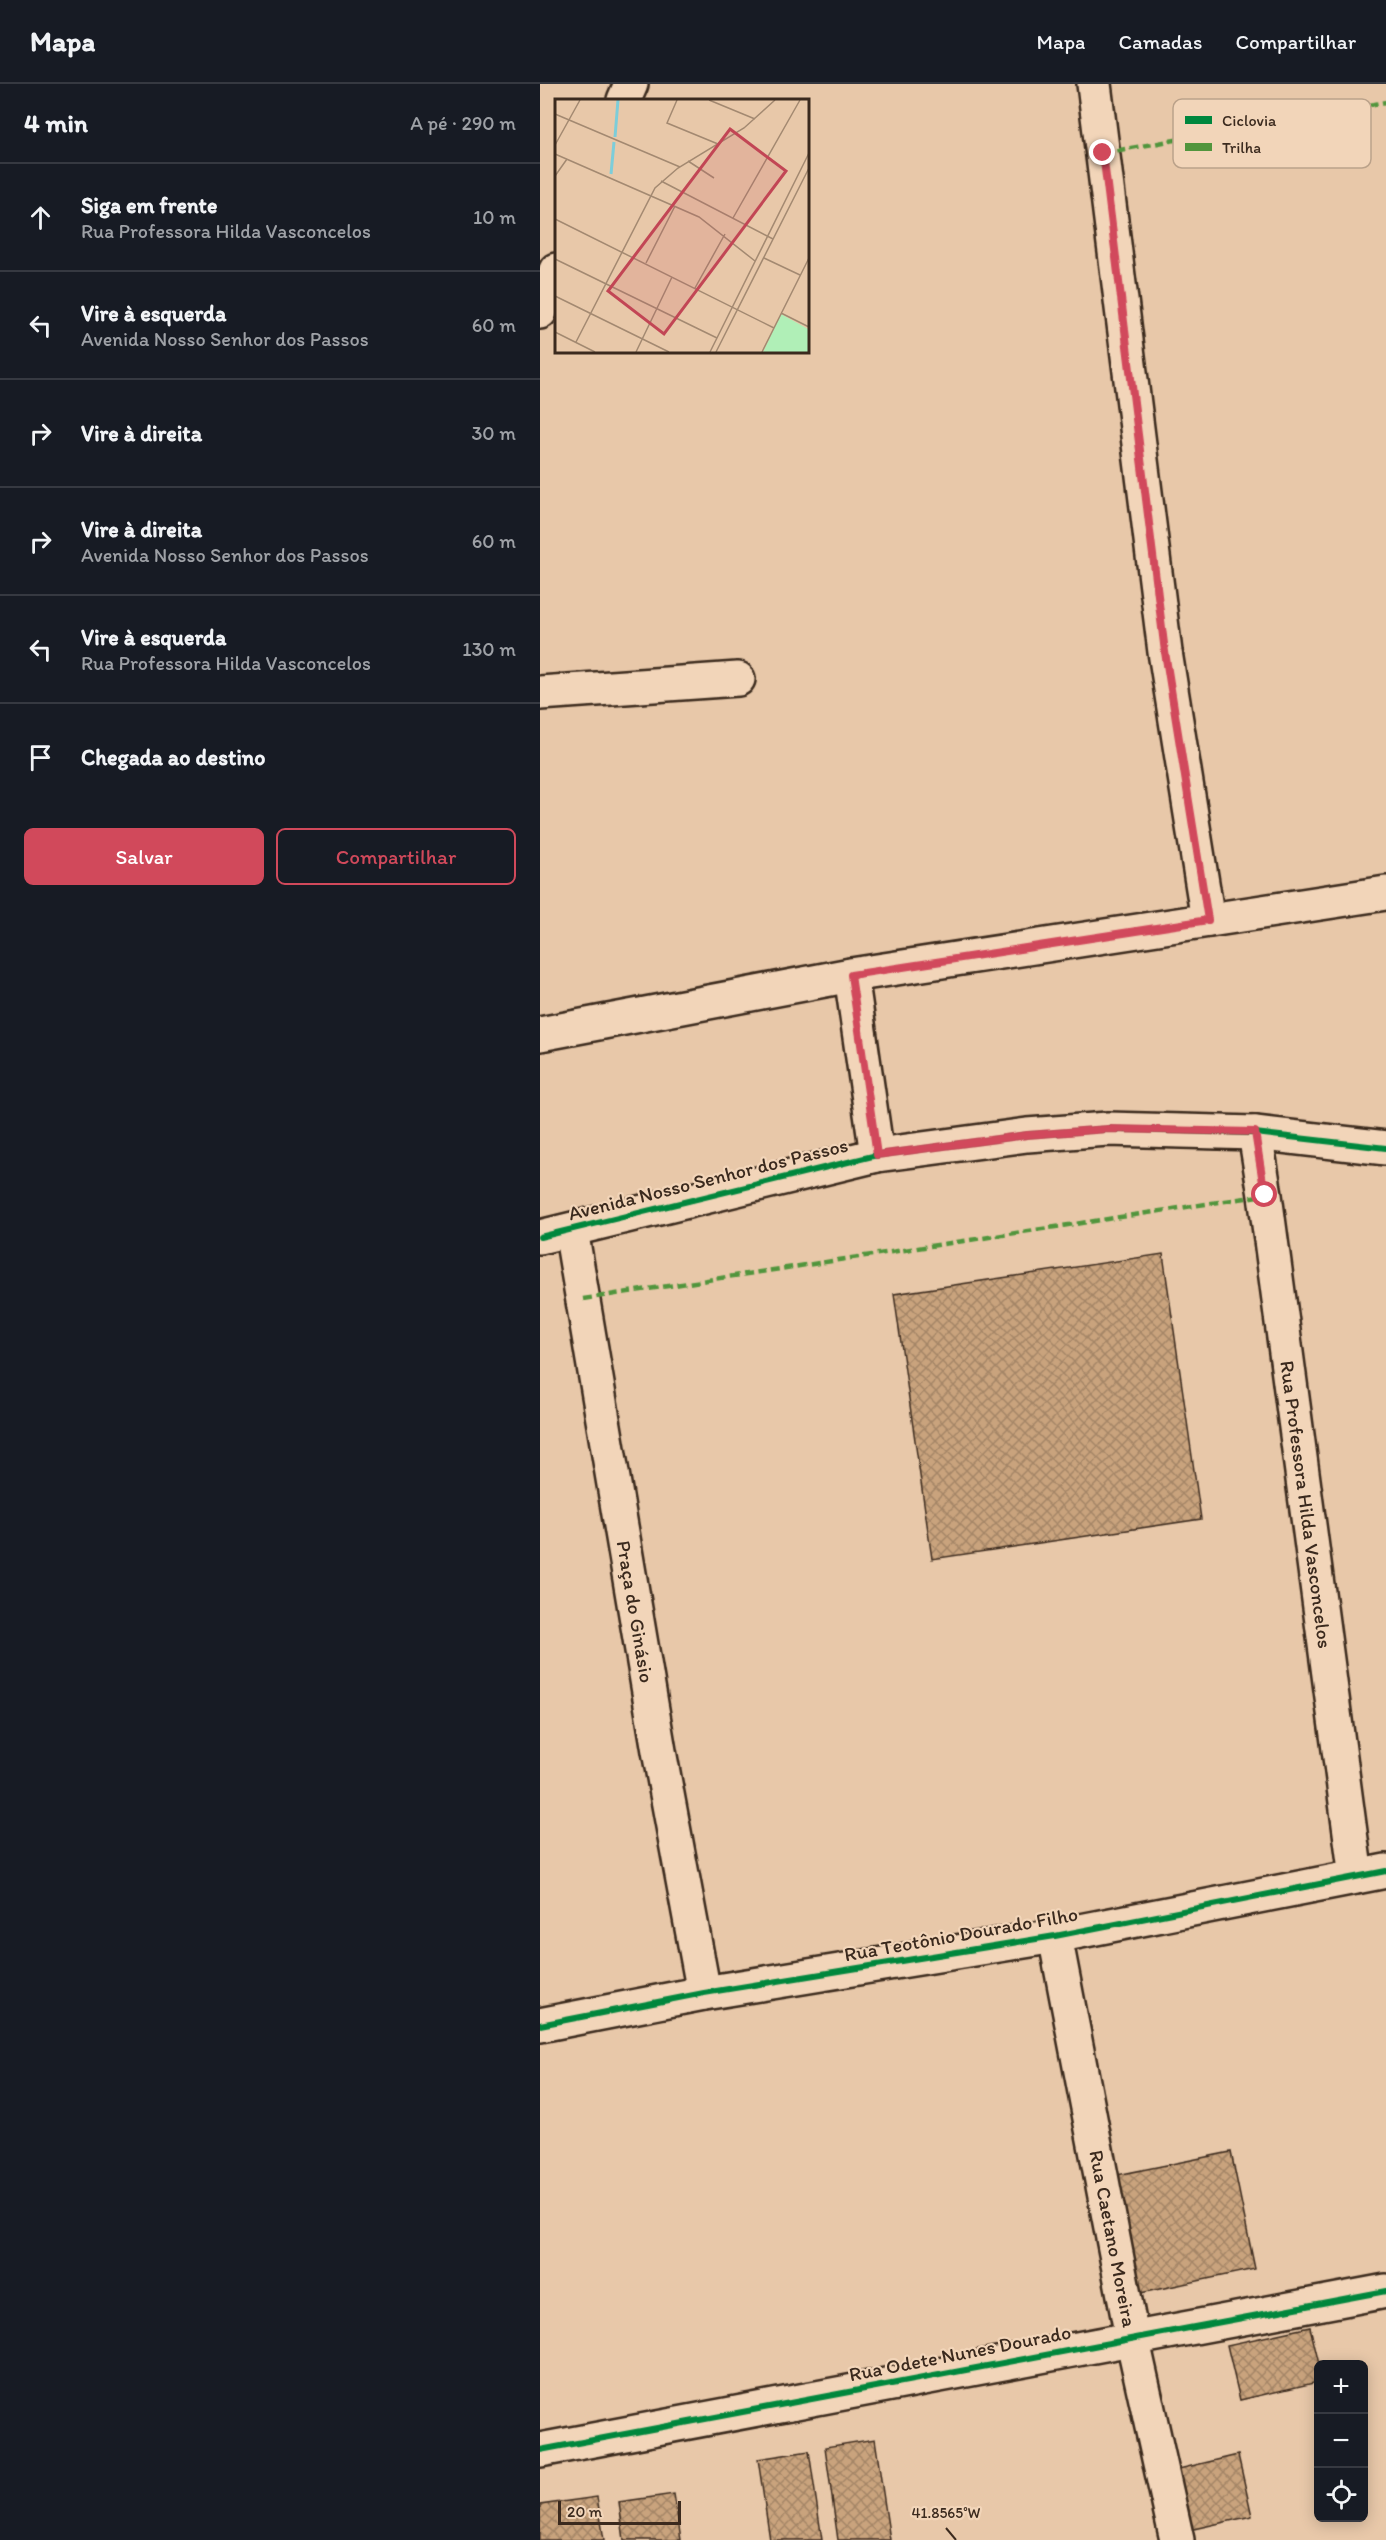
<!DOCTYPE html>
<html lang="pt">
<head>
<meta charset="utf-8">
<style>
	body { margin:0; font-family:Itim,sans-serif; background:#20242c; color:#f1f3f6 }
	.controls { position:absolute; right:18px; bottom:18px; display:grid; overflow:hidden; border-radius:9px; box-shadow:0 3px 15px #0003 }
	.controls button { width:54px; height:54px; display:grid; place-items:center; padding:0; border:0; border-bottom:2px solid #363941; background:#171b24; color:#f1f3f6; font:30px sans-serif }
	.scale { position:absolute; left:18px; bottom:15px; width:123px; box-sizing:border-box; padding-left:6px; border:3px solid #3b2a1e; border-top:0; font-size:16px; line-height:21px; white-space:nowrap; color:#3b2a1e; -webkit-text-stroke:4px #f2d5b9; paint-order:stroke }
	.stop { position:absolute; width:18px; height:18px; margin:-14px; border:4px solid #d1495b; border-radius:50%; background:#fff }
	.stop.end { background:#d1495b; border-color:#fff; box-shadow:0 2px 6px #0008 }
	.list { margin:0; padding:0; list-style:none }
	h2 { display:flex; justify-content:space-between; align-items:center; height:78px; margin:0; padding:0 24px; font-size:26px }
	h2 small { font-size:20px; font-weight:400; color:#9ea1a6 }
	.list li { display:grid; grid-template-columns:39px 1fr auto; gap:18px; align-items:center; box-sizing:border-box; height:108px; padding:0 24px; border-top:2px solid #363941 }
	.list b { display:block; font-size:22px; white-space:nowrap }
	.list p { margin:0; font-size:20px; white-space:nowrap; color:#9ea1a6 }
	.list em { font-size:20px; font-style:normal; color:#9ea1a6 }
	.actions { display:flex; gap:12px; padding:18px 24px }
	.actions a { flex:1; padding:14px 0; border:2px solid #d1495b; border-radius:9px; text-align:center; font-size:21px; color:#d1495b }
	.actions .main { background:#d1495b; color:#fff }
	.icon { flex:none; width:33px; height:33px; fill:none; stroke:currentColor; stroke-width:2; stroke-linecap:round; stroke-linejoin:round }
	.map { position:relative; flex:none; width:846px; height:2456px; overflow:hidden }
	header { display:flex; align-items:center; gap:36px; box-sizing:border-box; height:84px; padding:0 30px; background:#171b24; border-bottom:2px solid #363941 }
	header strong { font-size:28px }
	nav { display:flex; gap:33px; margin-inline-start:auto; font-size:21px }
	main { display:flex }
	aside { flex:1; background:#171b24 }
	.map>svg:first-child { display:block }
	.building { fill:url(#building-cross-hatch); stroke:#3b2a1e; stroke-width:1.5 }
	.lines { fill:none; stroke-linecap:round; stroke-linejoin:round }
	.minor-casing { stroke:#3b2a1e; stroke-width:38 }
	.minor { stroke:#f2d5b9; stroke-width:33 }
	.quiet { stroke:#51953d; stroke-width:4.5; stroke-dasharray:9 4.5; stroke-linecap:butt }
	.cycleway-casing { stroke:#f2d5b9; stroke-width:10 }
	.cycleway { stroke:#00873e; stroke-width:6 }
	.route { stroke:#d1495b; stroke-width:8 }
	.ticks { fill:none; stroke:#3b2a1e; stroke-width:2 }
	.labels { text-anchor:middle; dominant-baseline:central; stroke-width:4.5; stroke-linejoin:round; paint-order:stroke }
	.street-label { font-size:20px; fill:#3b2a1e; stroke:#f2d5b9 }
	.inset-river { fill:none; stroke:#7dcdd9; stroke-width:3 }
	.inset-road { fill:none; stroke:#a38971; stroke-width:1.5 }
	.view { fill:#c24655; fill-opacity:0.15; stroke:#c24655; stroke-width:3 }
	.inset-edge { fill:none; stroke:#3b2a1e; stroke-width:3 }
	.key { fill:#f2d5b9; stroke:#bba28a; stroke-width:1.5 }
	.key-label { font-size:16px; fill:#3b2a1e }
	.ticks-label { font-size:15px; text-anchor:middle; fill:#3b2a1e; stroke:#f2d5b9; stroke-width:4.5; stroke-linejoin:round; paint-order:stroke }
</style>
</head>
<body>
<header>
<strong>Mapa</strong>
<nav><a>Mapa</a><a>Camadas</a><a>Compartilhar</a></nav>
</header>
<main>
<aside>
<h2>4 min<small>A pé · 290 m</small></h2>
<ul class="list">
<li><svg class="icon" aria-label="ahead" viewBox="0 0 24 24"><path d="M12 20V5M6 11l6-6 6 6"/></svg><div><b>Siga em frente</b><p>Rua Professora Hilda Vasconcelos</p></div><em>10 m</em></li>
<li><svg class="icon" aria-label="left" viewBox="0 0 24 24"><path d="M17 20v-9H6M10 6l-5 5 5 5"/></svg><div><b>Vire à esquerda</b><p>Avenida Nosso Senhor dos Passos</p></div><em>60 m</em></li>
<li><svg class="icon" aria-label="right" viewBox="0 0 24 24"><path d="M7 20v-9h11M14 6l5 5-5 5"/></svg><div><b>Vire à direita</b></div><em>30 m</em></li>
<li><svg class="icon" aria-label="right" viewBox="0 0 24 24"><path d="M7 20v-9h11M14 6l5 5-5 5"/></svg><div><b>Vire à direita</b><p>Avenida Nosso Senhor dos Passos</p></div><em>60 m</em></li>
<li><svg class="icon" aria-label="left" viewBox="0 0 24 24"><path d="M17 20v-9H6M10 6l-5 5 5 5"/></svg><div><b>Vire à esquerda</b><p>Rua Professora Hilda Vasconcelos</p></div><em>130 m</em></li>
<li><svg class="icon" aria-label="arrive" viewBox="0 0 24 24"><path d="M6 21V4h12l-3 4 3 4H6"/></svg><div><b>Chegada ao destino</b></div></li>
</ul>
<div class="actions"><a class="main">Salvar</a><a>Compartilhar</a></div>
</aside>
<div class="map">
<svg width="846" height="2456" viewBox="0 0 846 2456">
	<defs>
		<pattern id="building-cross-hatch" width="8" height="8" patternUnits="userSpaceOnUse" patternTransform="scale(1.5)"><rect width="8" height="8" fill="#c9a37d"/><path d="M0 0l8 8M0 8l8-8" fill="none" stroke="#a48566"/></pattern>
	</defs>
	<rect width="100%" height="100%" fill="#e8c8a9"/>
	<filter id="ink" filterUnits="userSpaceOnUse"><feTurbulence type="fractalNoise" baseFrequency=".0167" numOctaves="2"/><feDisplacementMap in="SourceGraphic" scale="12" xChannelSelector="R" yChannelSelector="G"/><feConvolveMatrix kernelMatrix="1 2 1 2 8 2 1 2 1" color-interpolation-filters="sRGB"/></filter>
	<g filter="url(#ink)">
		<g class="building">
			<path d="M 623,1170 L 661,1435 L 392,1475 L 354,1210 Z"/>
			<path d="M 691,2068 L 715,2185 L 586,2212 L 562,2094 Z"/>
			<path d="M 770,2243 L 779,2280 L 778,2298 L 700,2316 L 687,2261 Z"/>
			<path d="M 335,2355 L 350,2456 L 298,2456 L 285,2363 Z"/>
			<path d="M 269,2367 L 282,2456 L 230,2456 L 218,2375 Z"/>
			<path d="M 698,2371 L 712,2432 L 640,2448 L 626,2388 Z"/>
			<path d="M 134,2410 L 141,2456 L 84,2456 L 79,2418 Z"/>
			<path d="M 57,2413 L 64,2456 L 0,2456 L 0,2421 Z"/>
		</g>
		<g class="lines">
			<g class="minor-casing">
				<g id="minor">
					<path d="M 554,0 L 625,568 L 668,836"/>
					<path d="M 84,16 L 91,0"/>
					<path d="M 0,228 L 16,186"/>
					<path d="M 0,609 L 198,595"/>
					<path d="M 311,891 L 337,1071"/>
					<path d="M 0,950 L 311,891 L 846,809"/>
					<path id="s1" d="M 715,1049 L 725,1111 L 816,1793"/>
					<path id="s2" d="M 31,1146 L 119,1667 L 164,1909"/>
					<path d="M 0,1153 L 337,1071 L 487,1051 L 568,1045 L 715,1049 L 846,1064"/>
					<path id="s3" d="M 515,1852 L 592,2253 L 637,2456"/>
					<path d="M 0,1941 L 164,1909 L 515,1852 L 846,1787"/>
					<path d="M 0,2366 L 846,2207"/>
				</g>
			</g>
			<use href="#minor" class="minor"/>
			<g class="quiet">
				<path d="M 563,69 L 846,18"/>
				<path d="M 43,1215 L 725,1111"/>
			</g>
			<g class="cycleway-casing">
				<g id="cycleway">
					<path d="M 0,1153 L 337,1071 L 487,1051 L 568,1045 L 715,1049 L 846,1064"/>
					<path d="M 0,1941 L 164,1909 L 515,1852 L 846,1787"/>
					<path d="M 0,2366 L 846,2207"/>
				</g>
			</g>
			<use href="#cycleway" class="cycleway"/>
		</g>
	</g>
	<g class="lines" filter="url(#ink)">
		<path class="route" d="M 563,69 L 625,568 L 668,836 L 311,891 L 337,1071 L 487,1051 L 568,1045 L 715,1048 L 725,1111"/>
	</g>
	<path class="ticks" d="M 406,2444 L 416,2456"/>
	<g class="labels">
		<g class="street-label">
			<text transform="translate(168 1095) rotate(-14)">Avenida Nosso Senhor dos Passos</text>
			<text stroke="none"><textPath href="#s1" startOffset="375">Rua Professora Hilda Vasconcelos</textPath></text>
			<text stroke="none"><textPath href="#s2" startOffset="387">Praça do Ginásio</textPath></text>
			<text transform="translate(421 1850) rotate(-10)">Rua Teotônio Dourado Filho</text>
			<text stroke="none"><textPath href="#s3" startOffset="308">Rua Caetano Moreira</textPath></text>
			<text transform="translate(420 2269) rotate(-11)">Rua Odete Nunes Dourado</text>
		</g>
	</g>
	<g transform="translate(15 15)">
		<rect width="254" height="254" fill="#e8c8a9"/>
		<path d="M 226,215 L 253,230 L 253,253 L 208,253 Z" fill="#b0efb7"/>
		<path class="inset-river" d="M 60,38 L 63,1M 56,75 L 59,43"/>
		<path class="inset-road" d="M 122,1 L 112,24 L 163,45M 154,1 L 200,20M 0,15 L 125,68M 0,46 L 25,1M 0,55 L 144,118 L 200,162M 133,62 L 159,79M 0,77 L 12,60M 106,82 L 218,140M 178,119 L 245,1M 0,120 L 219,229M 209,159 L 245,176M 0,160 L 162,239M 91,164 L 120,107M 140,189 L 170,135M 0,197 L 114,253M 226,214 L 254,228M 0,233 L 40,253M 21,243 L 100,89 L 123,69 L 189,29 L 220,1M 81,253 L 117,178M 155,253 L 254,54M 161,253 L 254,69M 207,253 L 254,159"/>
		<path class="view" d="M 175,30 L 231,72 L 109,235 L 53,192 Z"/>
		<rect width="254" height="254" class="inset-edge"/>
	</g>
	<rect x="633" y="15" width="198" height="69" rx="9" class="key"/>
	<rect x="645" y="32" width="27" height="8" fill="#00873e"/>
	<rect x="645" y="59" width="27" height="8" fill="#51953d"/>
	<g class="key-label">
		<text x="682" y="42">Ciclovia</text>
		<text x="682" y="69">Trilha</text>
	</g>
	<g class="ticks-label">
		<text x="406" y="2434">41.8565°W</text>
	</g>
</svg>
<div class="controls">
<button>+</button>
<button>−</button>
<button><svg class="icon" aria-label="locate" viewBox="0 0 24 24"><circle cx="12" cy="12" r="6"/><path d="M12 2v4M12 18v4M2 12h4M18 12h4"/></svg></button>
</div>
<div class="scale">20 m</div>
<div class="stop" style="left:725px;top:1111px"></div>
<div class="stop end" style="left:563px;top:69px"></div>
</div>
</main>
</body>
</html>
